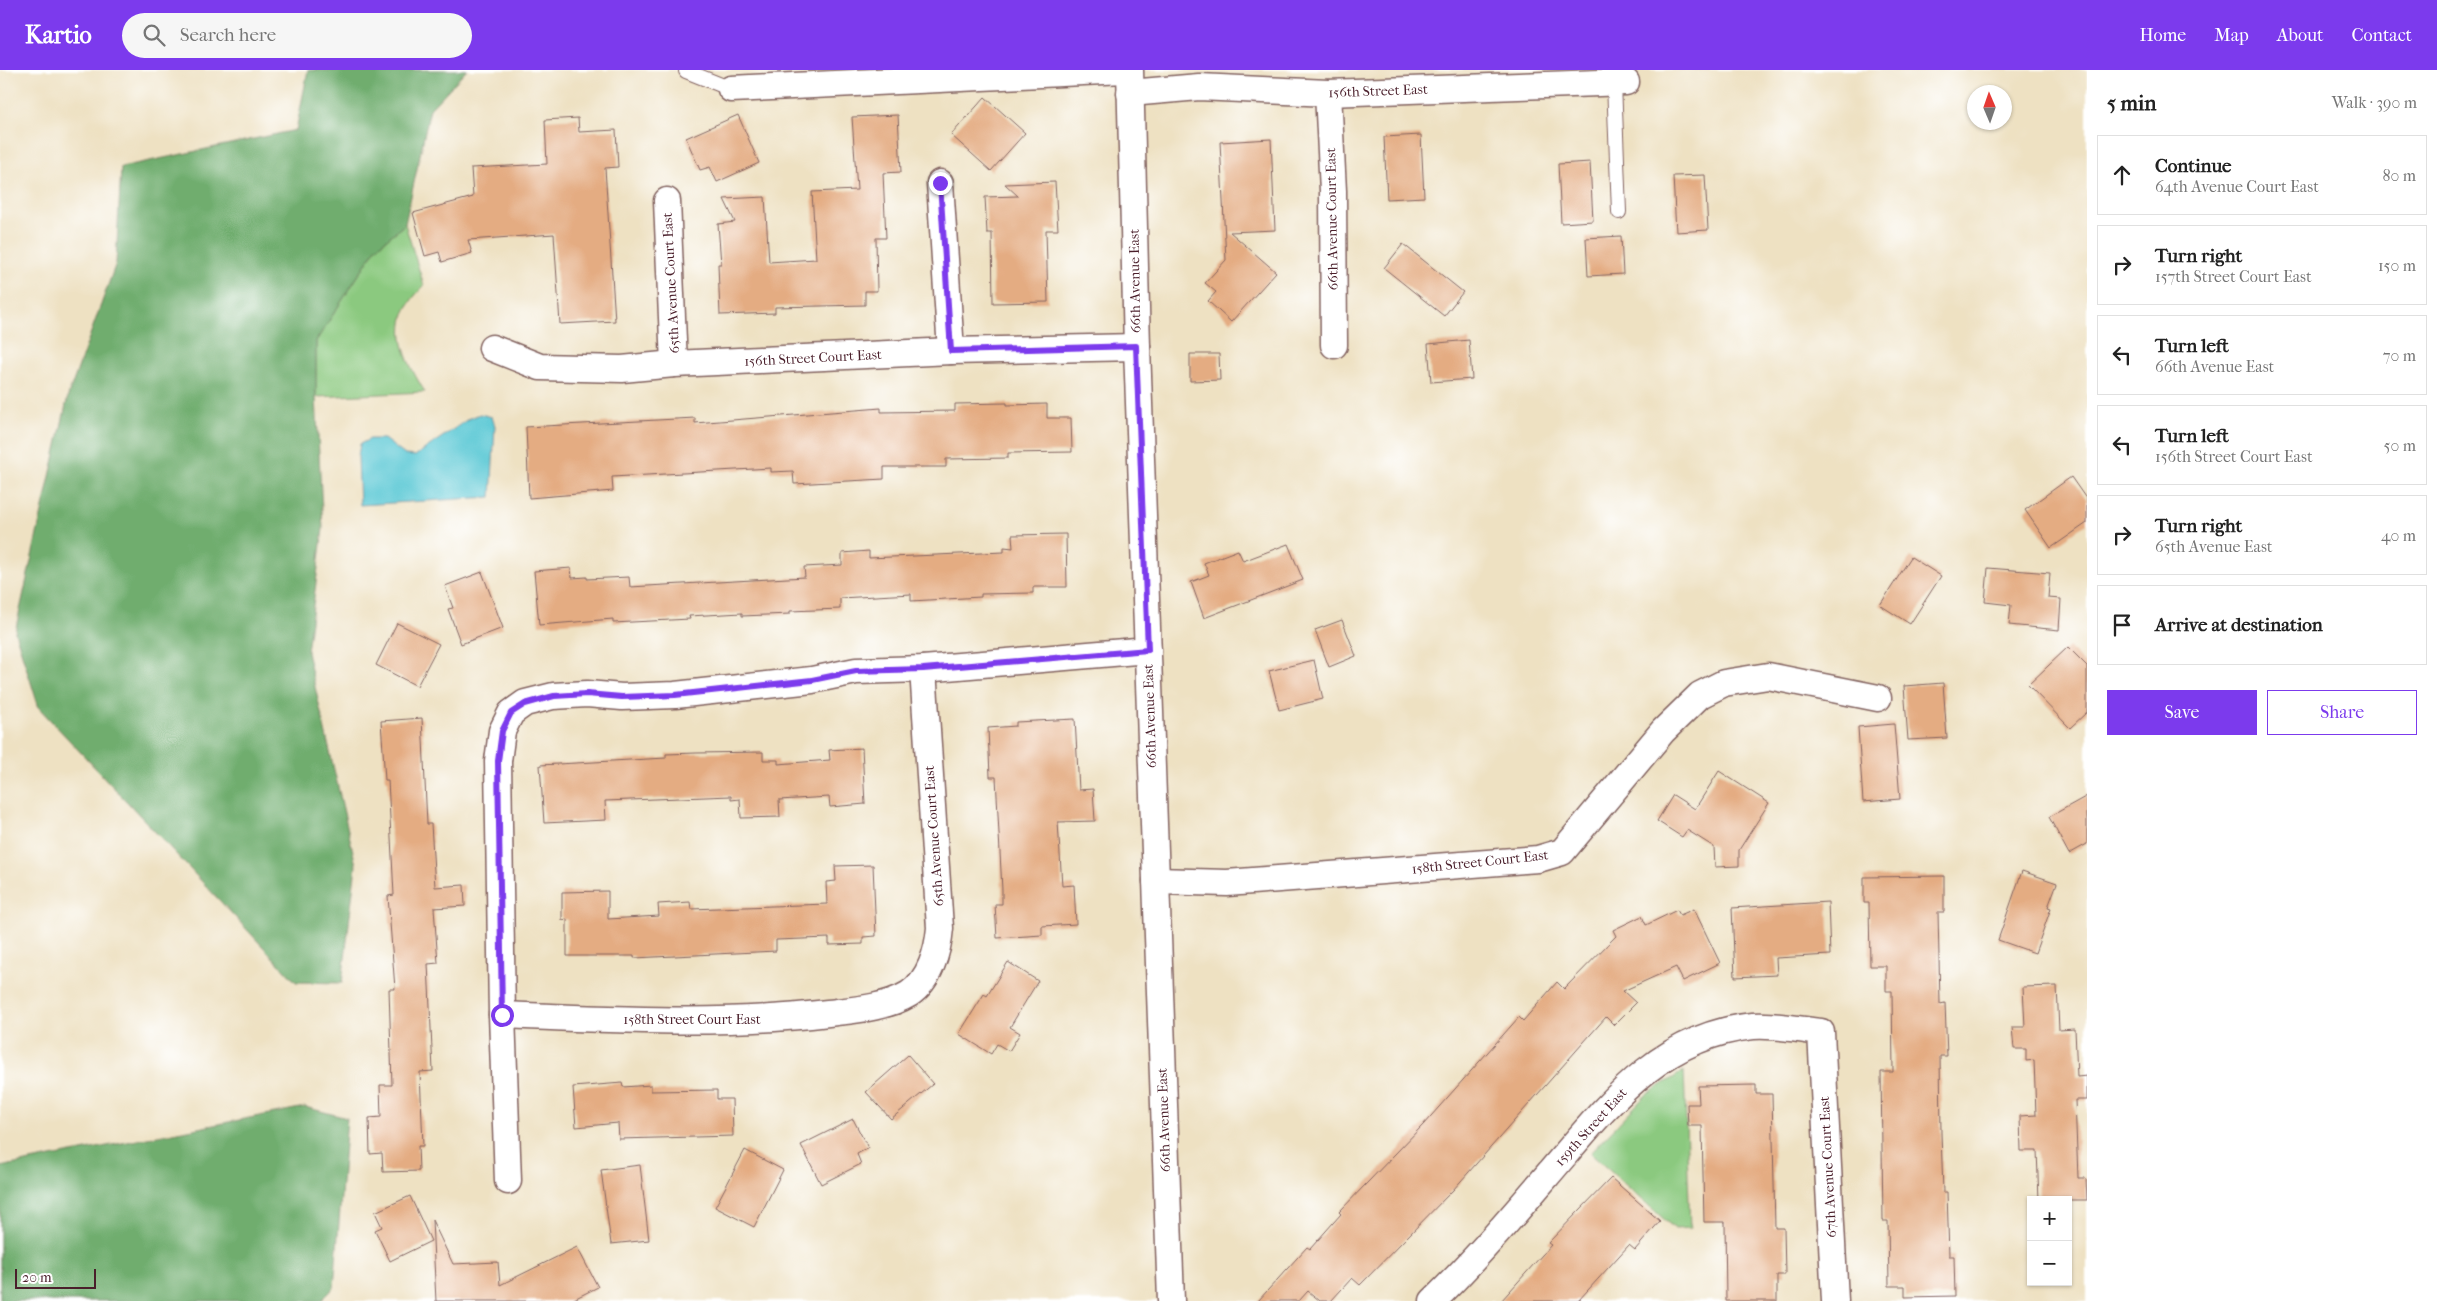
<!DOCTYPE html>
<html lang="en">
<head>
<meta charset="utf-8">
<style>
	body { margin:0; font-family:"IM FELL French Canon",serif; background:#f6f6f6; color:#222 }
	.controls { position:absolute; right:15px; bottom:15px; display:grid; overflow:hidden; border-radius:0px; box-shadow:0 1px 4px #0004 }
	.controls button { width:45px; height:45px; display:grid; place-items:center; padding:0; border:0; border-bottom:1px solid #e0e0e0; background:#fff; color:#222; font:25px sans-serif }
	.compass { position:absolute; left:1967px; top:15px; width:45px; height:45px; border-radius:50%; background:#fff; box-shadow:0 1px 4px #0004; rotate:358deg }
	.scale { position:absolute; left:15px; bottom:12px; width:81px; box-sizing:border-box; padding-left:5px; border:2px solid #4a1f2b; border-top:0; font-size:14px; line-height:18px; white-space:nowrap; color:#4a1f2b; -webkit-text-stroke:4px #fff; paint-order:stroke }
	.stop { position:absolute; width:15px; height:15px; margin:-11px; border:4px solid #7c3aed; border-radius:50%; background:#fff }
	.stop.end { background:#7c3aed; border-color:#fff; box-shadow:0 1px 5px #0008 }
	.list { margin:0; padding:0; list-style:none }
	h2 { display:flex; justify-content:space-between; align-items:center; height:65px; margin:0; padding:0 20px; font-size:21px }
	h2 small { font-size:16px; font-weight:400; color:#767676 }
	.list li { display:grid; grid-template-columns:32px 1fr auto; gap:15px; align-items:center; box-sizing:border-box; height:80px; margin:0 10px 10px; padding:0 10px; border:1px solid #e0e0e0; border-radius:0px }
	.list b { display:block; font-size:19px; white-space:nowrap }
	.list p { margin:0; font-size:16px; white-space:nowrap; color:#767676 }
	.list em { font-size:16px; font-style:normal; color:#767676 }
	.actions { display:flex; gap:10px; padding:15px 20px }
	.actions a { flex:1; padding:11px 0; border:1px solid #7c3aed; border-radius:0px; text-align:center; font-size:18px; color:#7c3aed }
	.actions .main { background:#7c3aed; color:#fff }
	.icon { flex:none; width:28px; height:28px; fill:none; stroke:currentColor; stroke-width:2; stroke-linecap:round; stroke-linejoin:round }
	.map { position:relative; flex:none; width:2087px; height:1231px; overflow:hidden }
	header { display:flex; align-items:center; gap:30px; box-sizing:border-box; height:70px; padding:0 25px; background:#7c3aed; color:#fff }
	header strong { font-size:24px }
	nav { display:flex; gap:28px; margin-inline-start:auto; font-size:18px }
	.search { width:350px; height:45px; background:#f6f6f6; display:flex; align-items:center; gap:12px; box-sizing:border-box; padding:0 18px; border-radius:28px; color:#767676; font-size:19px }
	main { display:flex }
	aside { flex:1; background:#fff }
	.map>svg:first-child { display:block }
	.green { fill:#8bc97f; stroke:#6a7455 }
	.forest { fill:#70ad6e; stroke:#5d664c }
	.water { fill:#5dc9d5; stroke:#547480 }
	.building { fill:#e4ac82 }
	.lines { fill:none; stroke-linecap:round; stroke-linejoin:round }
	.lane-casing { stroke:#836360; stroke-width:16 }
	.street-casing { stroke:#836360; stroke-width:29 }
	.lane { stroke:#fff; stroke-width:14 }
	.street { stroke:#fff; stroke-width:26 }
	.route { stroke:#7c3aed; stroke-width:6 }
	.labels { text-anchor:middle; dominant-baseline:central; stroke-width:4; stroke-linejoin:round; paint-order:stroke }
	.street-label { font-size:14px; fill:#4a1f2b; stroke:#fff }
</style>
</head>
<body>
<header>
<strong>Kartio</strong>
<div class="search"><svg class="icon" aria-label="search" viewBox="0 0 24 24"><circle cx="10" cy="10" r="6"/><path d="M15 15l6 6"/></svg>Search here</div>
<nav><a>Home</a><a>Map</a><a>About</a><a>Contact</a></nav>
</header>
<main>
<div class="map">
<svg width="2087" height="1231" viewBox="0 0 2087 1231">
	<rect width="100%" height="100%" fill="#fff"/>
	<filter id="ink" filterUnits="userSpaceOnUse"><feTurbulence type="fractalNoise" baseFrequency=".02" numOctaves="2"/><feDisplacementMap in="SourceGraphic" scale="10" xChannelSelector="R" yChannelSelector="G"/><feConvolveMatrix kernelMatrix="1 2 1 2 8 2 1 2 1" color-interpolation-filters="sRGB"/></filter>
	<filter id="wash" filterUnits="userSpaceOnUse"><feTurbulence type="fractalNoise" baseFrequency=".0096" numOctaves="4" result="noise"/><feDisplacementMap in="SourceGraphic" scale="20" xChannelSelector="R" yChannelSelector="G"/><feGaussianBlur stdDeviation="1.12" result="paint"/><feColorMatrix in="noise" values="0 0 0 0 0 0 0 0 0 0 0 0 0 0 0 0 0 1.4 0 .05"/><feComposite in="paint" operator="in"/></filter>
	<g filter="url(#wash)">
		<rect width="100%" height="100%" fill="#eee1c2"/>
		<g class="green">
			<path d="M 405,154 L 424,216 C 419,221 413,227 409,234 C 391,263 409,296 425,322 L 316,327 L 316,271 L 376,178 Z"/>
			<path d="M 1684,1001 L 1690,1158 L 1675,1159 L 1590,1083 L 1646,1025 Z"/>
		</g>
		<g class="forest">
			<path d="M 308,0 L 467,0 L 430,39 L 405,154 L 376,178 L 316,271 L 316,327 L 323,459 L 307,582 L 356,795 L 342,913 L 296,912 L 39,638 L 15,562 L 68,326 L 116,193 L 121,97 L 296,60 Z"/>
			<path d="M 305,1037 L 347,1048 L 334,1218 L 321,1231 L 0,1231 L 0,1097 Z"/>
		</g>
		<path class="water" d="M 480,344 L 492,347 L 495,356 L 491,427 L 360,435 L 358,387 L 360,374 L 370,369 L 384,369 L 405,385 L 415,386 L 468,349 Z"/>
		<g id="blocks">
			<g class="building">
				<path d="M 985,27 L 1025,63 L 991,101 L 951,65 Z"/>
				<path d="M 738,45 L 759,93 L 717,112 L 710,97 L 700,100 L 686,68 Z"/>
				<path d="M 898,45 L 901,102 L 883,103 L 886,168 L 876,168 L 877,221 L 865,221 L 865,235 L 775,237 L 775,243 L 720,245 L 718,194 L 721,194 L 718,154 L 735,152 L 724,129 L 765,127 L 769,192 L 816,189 L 812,122 L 857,120 L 852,47 Z"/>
				<path d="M 578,48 L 579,62 L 616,60 L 618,97 L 605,98 L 615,251 L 560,254 L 554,164 L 468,170 L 472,183 L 442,192 L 439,182 L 425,186 L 413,143 L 473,127 L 471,98 L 547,94 L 545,50 Z"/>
				<path d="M 1421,65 L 1424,127 L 1387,129 L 1384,67 Z"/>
				<path d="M 1271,69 L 1275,160 L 1230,162 L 1276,202 L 1231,252 L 1208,231 L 1216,222 L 1205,213 L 1226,190 L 1220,72 Z"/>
				<path d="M 1590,92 L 1593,151 L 1561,153 L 1558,94 Z"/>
				<path d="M 1705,105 L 1708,160 L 1676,162 L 1673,106 Z"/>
				<path d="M 1055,112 L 1058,160 L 1046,160 L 1048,232 L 993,233 L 992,163 L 987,163 L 985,127 L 1018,126 L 1005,114 Z"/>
				<path d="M 1621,166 L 1623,204 L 1588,206 L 1586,168 Z"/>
				<path d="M 1403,174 L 1463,222 L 1444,246 L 1384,198 Z"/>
				<path d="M 1469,270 L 1472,309 L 1431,312 L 1428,274 Z"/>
				<path d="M 1190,284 L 1219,284 L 1220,310 L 1190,311 Z"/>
				<path d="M 1007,333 L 1007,335 L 1047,334 L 1047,348 L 1071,348 L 1072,382 L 1008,383 L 1008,388 L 946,389 L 946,397 L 884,397 L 884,409 L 794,414 L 793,401 L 771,402 L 771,398 L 612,407 L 613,421 L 529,428 L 526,357 L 695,348 L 695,353 L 881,338 L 881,342 L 955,341 L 955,334 Z"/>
				<path d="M 2071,407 L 2087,430 L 2087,453 L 2051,478 L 2025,440 Z"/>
				<path d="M 1066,464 L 1067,517 L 1033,517 L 1033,523 L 981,524 L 981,527 L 911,531 L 911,524 L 840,528 L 840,539 L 790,541 L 790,544 L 742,546 L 742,543 L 689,546 L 690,549 L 613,553 L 613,549 L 539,555 L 534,501 L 571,498 L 572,508 L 587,507 L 587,509 L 629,507 L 630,517 L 805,507 L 804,497 L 842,495 L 842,483 L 869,481 L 869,488 L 1004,482 L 1004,477 L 1013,478 L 1012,465 Z"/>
				<path d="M 1288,474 L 1303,510 L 1204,548 L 1191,512 L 1209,505 L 1204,493 L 1238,480 L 1243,491 Z"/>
				<path d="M 1911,487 L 1941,506 L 1910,554 L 1880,535 Z"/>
				<path d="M 1988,498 L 2050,503 L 2048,528 L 2061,529 L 2059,560 L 2009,555 L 2011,535 L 1985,532 Z"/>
				<path d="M 482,502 L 503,558 L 461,574 L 448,539 L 453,538 L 445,516 Z"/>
				<path d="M 1342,550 L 1356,586 L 1329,597 L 1315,560 Z"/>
				<path d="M 397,553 L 439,574 L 417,616 L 376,595 Z"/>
				<path d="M 2068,577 L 2087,596 L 2087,642 L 2070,658 L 2028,615 Z"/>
				<path d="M 1314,590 L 1323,629 L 1279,640 L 1269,601 Z"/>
				<path d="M 1943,613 L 1947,668 L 1908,670 L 1904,616 Z"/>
				<path d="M 422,648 L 427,754 L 431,754 L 435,817 L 464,815 L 465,836 L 434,838 L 438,893 L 428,894 L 433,1001 L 420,1002 L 423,1076 L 418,1076 L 419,1101 L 383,1102 L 382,1083 L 370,1084 L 369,1048 L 381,1047 L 380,1015 L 392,1015 L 389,919 L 395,919 L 388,826 L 394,825 L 388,710 L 385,710 L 381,651 Z"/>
				<path d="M 1075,649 L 1079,720 L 1093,719 L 1095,751 L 1058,752 L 1062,816 L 1074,815 L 1076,854 L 1042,856 L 1042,865 L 997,868 L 995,834 L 1002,834 L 1002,820 L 996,707 L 990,707 L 988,658 L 1016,656 L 1016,652 Z"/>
				<path d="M 1894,654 L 1900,729 L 1863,732 L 1858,657 Z"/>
				<path d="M 862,678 L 865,734 L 830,737 L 829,727 L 779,730 L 780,747 L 741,748 L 740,729 L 731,730 L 731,726 L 605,731 L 606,750 L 544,753 L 540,695 L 666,688 L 666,684 L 696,683 L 763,682 L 763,690 L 778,690 L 778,694 L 830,690 L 829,680 Z"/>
				<path d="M 1719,701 L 1769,733 L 1739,780 L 1739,796 L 1715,797 L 1714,777 L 1687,760 L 1682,767 L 1657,751 L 1673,725 L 1695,739 Z"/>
				<path d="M 2087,726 L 2087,774 L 2069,784 L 2049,747 Z"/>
				<path d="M 873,795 L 876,866 L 863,867 L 863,874 L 829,875 L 829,868 L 776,870 L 776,881 L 634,888 L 634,886 L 567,886 L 567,849 L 562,850 L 562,822 L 608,821 L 608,849 L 659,846 L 658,834 L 690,832 L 691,839 L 827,834 L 826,812 L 836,811 L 835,796 Z"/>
				<path d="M 2022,801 L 2057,813 L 2048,837 L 2051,838 L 2035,883 L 1998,870 Z"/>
				<path d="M 1944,806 L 1944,842 L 1938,842 L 1940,934 L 1945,933 L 1947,986 L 1940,986 L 1941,1063 L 1943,1122 L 1947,1122 L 1949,1186 L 1954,1186 L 1955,1226 L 1905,1227 L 1905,1216 L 1889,1216 L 1888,1151 L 1883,1151 L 1881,1002 L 1893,1002 L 1892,921 L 1886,921 L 1886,896 L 1870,896 L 1869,833 L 1864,833 L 1864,807 Z"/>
				<path d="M 1828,832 L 1830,885 L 1776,888 L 1777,905 L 1735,907 L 1732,838 Z"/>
				<path d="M 1694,839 L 1720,893 L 1683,911 L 1676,897 L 1623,921 L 1636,933 L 1614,955 L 1606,947 L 1453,1120 L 1360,1215 L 1352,1208 L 1331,1231 L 1320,1231 L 1308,1221 L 1299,1231 L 1258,1231 L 1307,1177 L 1310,1179 L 1341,1144 L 1339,1142 L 1423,1055 L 1519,947 L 1523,951 L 1557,912 L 1564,919 L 1616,866 L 1613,860 L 1642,846 L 1646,855 L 1677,840 L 1680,845 Z"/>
				<path d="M 1008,892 L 1038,911 L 1010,957 L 1020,963 L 1009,981 L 997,974 L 991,984 L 959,964 L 984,924 L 987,926 Z"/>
				<path d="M 2057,916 L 2059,960 L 2075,959 L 2077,1007 L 2087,1006 L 2087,1030 L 2075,1030 L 2078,1108 L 2086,1108 L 2087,1130 L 2039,1130 L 2037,1081 L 2021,1081 L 2020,1046 L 2036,1045 L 2034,990 L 2026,991 L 2026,979 L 2014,979 L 2012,957 L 2025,957 L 2023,917 Z"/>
				<path d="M 908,985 L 933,1014 L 891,1049 L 866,1022 Z"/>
				<path d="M 622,1013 L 623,1017 L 651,1015 L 651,1021 L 717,1020 L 717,1029 L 732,1029 L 733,1066 L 619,1069 L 618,1053 L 576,1057 L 573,1017 Z"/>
				<path d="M 1756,1015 L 1756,1024 L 1772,1024 L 1775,1158 L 1784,1158 L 1785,1205 L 1777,1205 L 1777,1231 L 1726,1231 L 1725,1152 L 1704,1152 L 1702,1056 L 1688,1056 L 1687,1034 L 1699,1034 L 1698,1016 Z"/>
				<path d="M 853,1049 L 868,1078 L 857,1084 L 861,1094 L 821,1114 L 801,1075 Z"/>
				<path d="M 745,1080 L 783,1100 L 754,1157 L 715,1137 Z"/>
				<path d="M 640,1095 L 649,1170 L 611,1174 L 601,1100 Z"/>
				<path d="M 1611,1108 L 1660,1151 L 1635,1180 L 1629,1175 L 1578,1231 L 1501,1231 L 1551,1175 L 1548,1173 Z"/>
				<path d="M 410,1126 L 431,1171 L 390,1191 L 375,1160 L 382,1157 L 375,1142 Z"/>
				<path d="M 432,1150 L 453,1194 L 498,1192 L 500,1215 L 577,1177 L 598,1217 L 570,1231 L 436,1231 Z"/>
			</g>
		</g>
	</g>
	<g filter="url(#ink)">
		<use href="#blocks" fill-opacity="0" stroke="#836360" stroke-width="1"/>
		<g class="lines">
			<g class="lane-casing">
				<g id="lane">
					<path d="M 686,1 L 731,19"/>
					<path d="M 1614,13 L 1619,142"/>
				</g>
			</g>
			<g class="street-casing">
				<g id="street">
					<path d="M 1130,0 L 1137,277 L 1171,1231"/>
					<path d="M 731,19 L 1125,0"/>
					<path d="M 1130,23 L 1199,17 L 1328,23 L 1626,12"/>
					<path d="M 1328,23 L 1333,121 L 1334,275"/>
					<path d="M 940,113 L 951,281"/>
					<path d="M 667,131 L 674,294"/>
					<path d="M 492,278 L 540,297 L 622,299 L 674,294 L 951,281 L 1137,277"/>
					<path d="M 1156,811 L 1227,813 L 1538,789 L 1562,782 L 1663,661 L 1700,625 L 1724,613 L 1768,606 L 1878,628"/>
					<path d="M 502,945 C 611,949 719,956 828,943 C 853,940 886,938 909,924 C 930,910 938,881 940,858 L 923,599"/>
					<path d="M 508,1111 L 502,945 L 498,691 L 502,661 L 511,643 L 525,633 L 553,626 L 587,624 L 622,627 L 675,625 L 812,610 L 856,601 L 923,599 L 1148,580"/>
					<path d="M 1433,1231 C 1473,1192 1509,1150 1545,1108 C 1604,1040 1656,966 1753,956 C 1773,954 1801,960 1821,962 L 1835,1231"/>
				</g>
			</g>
			<use href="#lane" class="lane"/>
			<use href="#street" class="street"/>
		</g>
	</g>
	<g class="lines" filter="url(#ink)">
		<path class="route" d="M 502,945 L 498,691 L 502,661 L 511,643 L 525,634 L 554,626 L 587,624 L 622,627 L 675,625 L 812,610 L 856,601 L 923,599 L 1148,580 L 1136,276 L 951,281 L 940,113"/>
	</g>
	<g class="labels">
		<g class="street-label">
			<text transform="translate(1378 21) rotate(-2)">156th Street East</text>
			<text transform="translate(1332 149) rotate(-91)">66th Avenue Court East</text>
			<text transform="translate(1135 211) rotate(-91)">66th Avenue East</text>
			<text transform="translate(671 213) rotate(-93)">65th Avenue Court East</text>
			<text transform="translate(813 288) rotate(-3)">156th Street Court East</text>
			<text transform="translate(1150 646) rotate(-92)">66th Avenue East</text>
			<text transform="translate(934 766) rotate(-94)">65th Avenue Court East</text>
			<text transform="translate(1480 792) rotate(-6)">158th Street Court East</text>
			<text x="692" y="949">158th Street Court East</text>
			<text transform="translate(1164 1050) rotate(-92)">66th Avenue East</text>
			<text transform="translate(1591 1057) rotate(-48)">159th Street East</text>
			<text transform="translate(1828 1097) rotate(-93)">67th Avenue Court East</text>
		</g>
	</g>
</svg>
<div class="controls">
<button>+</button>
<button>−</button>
</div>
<svg class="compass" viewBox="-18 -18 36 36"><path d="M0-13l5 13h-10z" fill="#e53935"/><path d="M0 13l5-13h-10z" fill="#767676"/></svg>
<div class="scale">20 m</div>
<div class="stop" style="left:502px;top:945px"></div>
<div class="stop end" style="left:940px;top:113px"></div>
</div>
<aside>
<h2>5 min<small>Walk · 390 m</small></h2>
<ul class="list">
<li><svg class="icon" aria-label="ahead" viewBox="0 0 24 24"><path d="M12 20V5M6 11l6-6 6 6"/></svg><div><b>Continue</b><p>64th Avenue Court East</p></div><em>80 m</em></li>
<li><svg class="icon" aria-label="right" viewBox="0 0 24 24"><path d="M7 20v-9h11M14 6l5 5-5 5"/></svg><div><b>Turn right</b><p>157th Street Court East</p></div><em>150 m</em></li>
<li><svg class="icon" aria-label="left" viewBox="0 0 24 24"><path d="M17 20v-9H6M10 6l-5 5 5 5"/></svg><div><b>Turn left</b><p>66th Avenue East</p></div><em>70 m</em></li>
<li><svg class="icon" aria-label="left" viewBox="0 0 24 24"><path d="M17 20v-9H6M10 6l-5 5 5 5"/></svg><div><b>Turn left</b><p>156th Street Court East</p></div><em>50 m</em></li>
<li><svg class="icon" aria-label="right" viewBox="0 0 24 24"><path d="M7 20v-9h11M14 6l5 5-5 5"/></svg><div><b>Turn right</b><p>65th Avenue East</p></div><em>40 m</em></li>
<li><svg class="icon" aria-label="arrive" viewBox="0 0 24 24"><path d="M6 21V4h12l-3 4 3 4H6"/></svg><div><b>Arrive at destination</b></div></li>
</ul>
<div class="actions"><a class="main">Save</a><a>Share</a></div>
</aside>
</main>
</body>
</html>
